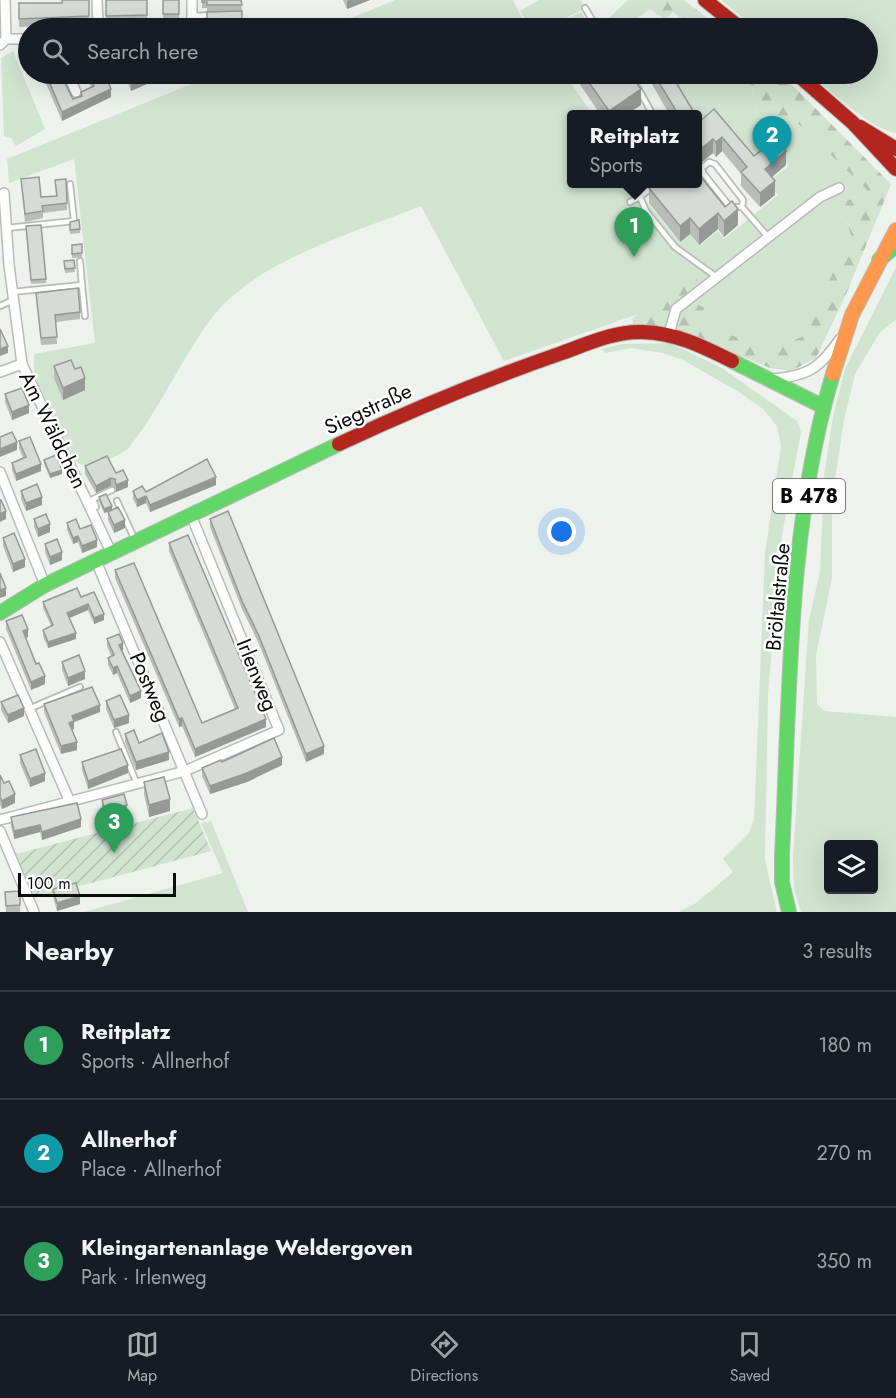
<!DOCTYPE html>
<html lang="en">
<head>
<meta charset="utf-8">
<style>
	body { margin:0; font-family:Jost,sans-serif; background:#20242c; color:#f1f3f6 }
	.controls { position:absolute; right:18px; bottom:18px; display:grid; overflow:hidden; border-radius:6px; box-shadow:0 6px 24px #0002 }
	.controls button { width:54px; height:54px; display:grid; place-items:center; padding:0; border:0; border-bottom:2px solid #363941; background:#171b24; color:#f1f3f6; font:30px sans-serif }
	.scale { position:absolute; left:18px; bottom:15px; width:158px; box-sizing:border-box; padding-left:6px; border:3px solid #0a0c0a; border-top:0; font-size:16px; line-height:21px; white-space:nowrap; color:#0a0c0a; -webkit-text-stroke:4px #fff; paint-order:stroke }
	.you { position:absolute; left:562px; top:532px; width:21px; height:21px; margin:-15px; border:4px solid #fff; border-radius:50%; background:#1a73e8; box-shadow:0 0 0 9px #1a73e833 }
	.badge { display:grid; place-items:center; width:39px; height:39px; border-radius:50%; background:#adafaf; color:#fff; font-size:20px; font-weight:700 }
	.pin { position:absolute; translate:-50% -50px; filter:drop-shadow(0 2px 3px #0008) }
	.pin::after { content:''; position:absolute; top:32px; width:21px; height:18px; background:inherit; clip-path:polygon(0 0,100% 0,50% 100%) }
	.popup { position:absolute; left:567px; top:110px; width:135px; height:78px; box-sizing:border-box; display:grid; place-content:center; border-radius:6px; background:#171b24; filter:drop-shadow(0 2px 4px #0005); font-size:20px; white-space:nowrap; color:#9ea1a6 }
	.popup b { font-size:22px; color:#f1f3f6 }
	.popup::after { content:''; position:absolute; left:50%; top:100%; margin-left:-12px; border:12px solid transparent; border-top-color:#171b24 }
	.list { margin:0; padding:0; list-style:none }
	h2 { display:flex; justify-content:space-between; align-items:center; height:78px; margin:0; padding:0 24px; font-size:26px }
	h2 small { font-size:20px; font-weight:400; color:#9ea1a6 }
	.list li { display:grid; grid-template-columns:39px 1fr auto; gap:18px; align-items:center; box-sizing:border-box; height:108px; padding:0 24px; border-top:2px solid #363941 }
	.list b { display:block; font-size:22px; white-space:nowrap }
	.list p { margin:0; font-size:20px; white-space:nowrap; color:#9ea1a6 }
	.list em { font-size:20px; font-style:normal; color:#9ea1a6 }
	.icon { flex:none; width:33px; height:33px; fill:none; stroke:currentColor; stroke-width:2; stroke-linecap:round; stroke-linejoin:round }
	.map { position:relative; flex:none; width:896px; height:912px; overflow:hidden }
	.search { position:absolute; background:#171b24; box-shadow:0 6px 24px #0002; left:18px; right:18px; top:18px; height:66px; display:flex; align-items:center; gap:15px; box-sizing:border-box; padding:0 21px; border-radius:33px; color:#9ea1a6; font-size:22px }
	.sheet { height:402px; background:#171b24 }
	nav { display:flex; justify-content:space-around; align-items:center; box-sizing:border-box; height:84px; border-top:2px solid #363941; background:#171b24; font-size:16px; color:#9ea1a6 }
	nav a { display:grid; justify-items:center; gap:3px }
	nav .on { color:#adafaf }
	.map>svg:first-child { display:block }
	.grass { fill:#d1e4d0; fill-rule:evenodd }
	.forest { fill:url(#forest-firs) }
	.garden { fill:url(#garden-furrows) }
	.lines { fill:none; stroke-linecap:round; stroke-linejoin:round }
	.lane-casing { stroke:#b8bcb8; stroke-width:8 }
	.street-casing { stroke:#b8bcb8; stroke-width:12 }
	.fast-casing { stroke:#b8bcb8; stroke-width:16 }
	.slow-casing { stroke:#b8bcb8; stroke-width:16 }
	.jam-casing { stroke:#b8bcb8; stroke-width:16 }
	.lane { stroke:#fcfdfc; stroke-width:4.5 }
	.street { stroke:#fcfdfc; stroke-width:9 }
	.fast { stroke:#63d668; stroke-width:14 }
	.slow { stroke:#ff974d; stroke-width:14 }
	.jam { stroke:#b3261e; stroke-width:14 }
	.wall { fill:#b9bcb9 }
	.shaded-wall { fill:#969996 }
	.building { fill:#d7dbd7; stroke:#969996; stroke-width:1.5 }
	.labels { text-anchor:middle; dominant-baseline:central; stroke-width:5; stroke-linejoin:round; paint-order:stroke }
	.shield { fill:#fff; stroke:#545554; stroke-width:1.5 }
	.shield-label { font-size:20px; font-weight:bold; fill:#0a0c0a }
	.street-label { font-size:21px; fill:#0a0c0a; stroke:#fff }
</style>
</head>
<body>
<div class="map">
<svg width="896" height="912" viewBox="0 0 896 912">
	<defs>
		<pattern id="forest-firs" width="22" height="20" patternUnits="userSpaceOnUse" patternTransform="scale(1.5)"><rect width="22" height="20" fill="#d1e4d0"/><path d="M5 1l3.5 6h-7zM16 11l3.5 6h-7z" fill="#b2c2b1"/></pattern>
		<pattern id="garden-furrows" width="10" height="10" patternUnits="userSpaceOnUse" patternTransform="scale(1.5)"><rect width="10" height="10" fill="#d1e4d0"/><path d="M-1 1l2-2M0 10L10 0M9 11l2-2" fill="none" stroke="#b2c2b1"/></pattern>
	</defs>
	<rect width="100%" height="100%" fill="#edf2ed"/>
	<g class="grass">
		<path d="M 395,0 L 513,0 L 527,28 L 327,28 Z"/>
		<path d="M 539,0 L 580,0 L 585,8 L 547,28 L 530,28 L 520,11 Z"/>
		<path d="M 628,0 L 641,0 L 664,19 L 673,10 L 692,28 L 673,12 L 665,20 L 650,9 L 623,28 L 617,28 L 610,17 Z"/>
		<path d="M 721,0 L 896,0 L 896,133 C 870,129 831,91 810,74 L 868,74 L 868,28 L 755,28 Z"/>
		<path d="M 581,12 L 591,28 L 551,28 Z"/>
		<path d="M 13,51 L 45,129 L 16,146 L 11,138 L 4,136 L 1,58 Z"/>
		<path d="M 216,74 L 565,74 L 592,114 L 571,115 L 571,184 L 658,184 L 643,197 L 679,242 L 690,235 L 699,246 L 718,231 L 724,239 L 778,195 L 766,183 L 789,166 L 775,150 L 753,167 L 724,121 L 713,109 L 701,119 L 693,109 L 687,114 L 658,74 L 739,74 L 752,86 L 757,116 L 789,119 L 821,137 L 829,153 L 867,190 L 847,201 L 840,217 L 848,225 L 852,235 L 802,337 L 767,349 L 652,305 L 641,313 L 504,361 L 421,206 C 354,233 255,260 211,319 C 181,359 161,407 130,446 C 123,456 87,470 77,463 L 34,376 L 34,354 L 95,343 L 74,159 L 9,183 L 7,159 Z"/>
		<path d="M 896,267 L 896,320 L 880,332 L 855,374 L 844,420 L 832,500 L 832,578 L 816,655 L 817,704 L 824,711 L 896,717 L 896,912 L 801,912 L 794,889 L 793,856 L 809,619 L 820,572 L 824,476 L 833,416 L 845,369 ZM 828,844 L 874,844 L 874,890 L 828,890 Z"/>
		<path d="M 670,343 L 722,368 L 797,421 L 801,432 L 782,535 L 768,694 L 765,860 L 777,912 L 679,912 L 696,903 L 733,872 L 723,859 L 749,833 L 754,820 L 765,553 L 781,446 L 777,426 L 763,409 L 739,392 L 683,360 L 663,353 L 630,348 L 605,353 L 602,349 L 622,344 Z"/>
		<path d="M 211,821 L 248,912 L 84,912 L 223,873 L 201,823 Z"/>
	</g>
	<g class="forest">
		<path d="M 641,0 L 684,0 L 720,28 L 692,28 L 673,10 L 664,19 Z"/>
		<path d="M 739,74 L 778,74 L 793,86 L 891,184 L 847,292 L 816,358 L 791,371 L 770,368 L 678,330 L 634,326 L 632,319 L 679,282 C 686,278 691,276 699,281 L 698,287 L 683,301 L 696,303 L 704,308 L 702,324 L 767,349 L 802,337 L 851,235 L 848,225 L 840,217 L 847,201 L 867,190 L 829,153 L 820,137 L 789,119 L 757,116 L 752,86 Z"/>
	</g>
	<path class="garden" d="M 193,808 L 211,851 L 35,898 L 16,854 Z"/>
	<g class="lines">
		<g class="lane-casing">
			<g id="lane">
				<path d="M 585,8 L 597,28"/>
				<path d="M 192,16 L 214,15"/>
				<path d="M 638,88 L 653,115"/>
				<path d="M 655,184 L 640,197 L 646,211 L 675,247 L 718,278"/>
				<path d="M 630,202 L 640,197"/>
				<path d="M 742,207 L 743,200 L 715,164 L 709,162 L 702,168 L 703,173 L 730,207 L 742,207 L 769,238"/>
				<path d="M 7,228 L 74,221 L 70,184"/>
				<path d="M 82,285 L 85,316"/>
				<path d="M 12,292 L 82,285 L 80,261"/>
				<path d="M 0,306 L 13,300"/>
				<path d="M 117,501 L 135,540"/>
				<path d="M 91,509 L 96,507 L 93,499 L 112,490"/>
				<path d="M 31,708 L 80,687"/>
				<path d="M 116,732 L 137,784"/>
			</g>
		</g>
		<g class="street-casing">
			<g id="street">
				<path d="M 5,0 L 6,39"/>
				<path d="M 97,0 L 98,28"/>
				<path d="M 192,28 L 192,0"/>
				<path d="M 0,45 L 6,39 L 28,39"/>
				<path d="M 68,74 L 76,92"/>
				<path d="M 4,193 L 9,265 L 22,364 L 112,554"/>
				<path d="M 669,334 L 676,309 L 820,197 L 839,188"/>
				<path d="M 0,372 L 22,364"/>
				<path d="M 771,379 C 808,376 819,369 840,339"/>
				<path d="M 0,472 L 45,585"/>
				<path d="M 96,561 L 202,814"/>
				<path d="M 0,642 L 70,802"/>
				<path d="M 0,820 L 185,771 L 279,730 L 191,515"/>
				<path d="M 0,831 L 34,912"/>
			</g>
		</g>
		<g class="fast-casing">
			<g id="fast">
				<path d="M 879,260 L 896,246"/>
				<path d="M 732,361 L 824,407"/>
				<path d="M 0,613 L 45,585 L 339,444"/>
				<path d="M 789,912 L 782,882 L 782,855 C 790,698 787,526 833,374"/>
			</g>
		</g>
		<g class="slow-casing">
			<path id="slow" d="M 833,374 L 852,315 L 896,230"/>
		</g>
		<g class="jam-casing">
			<g id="jam">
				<path d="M 705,0 L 740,28"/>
				<path d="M 797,74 L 853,123 L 896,169"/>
				<path d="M 860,127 L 896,149"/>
				<path d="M 339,444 C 411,410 484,380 559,354 C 585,345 614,331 642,332 C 676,333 702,346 732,361"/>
			</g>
		</g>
		<use href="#lane" class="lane"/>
		<use href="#street" class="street"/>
		<use href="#fast" class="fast"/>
		<use href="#slow" class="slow"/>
		<use href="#jam" class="jam"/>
	</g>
	<g class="wall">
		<path d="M 89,0 L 89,24 L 19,27 L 19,3 L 62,3 Z"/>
		<rect x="106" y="0" width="41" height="24"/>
		<rect x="163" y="0" width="16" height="22"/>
		<path d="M 202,0 L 241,0 L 242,11 L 207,11 L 207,8 L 202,8 Z"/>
		<path d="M 343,0 L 370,0 L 347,9 Z"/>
		<path d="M 242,11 L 242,28 L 207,28 L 207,12 Z"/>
		<path d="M 42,74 L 63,74 L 64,82 L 73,99 L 81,97 L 81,92 L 91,87 L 86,74 L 105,74 L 111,97 L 62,121 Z"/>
		<path d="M 125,74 L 170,74 L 131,91 Z"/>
		<path d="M 573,74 L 630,74 L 641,105 L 627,114 L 600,114 Z"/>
		<path d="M 652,74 L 671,74 L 695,114 L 669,114 L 652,84 Z"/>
		<path d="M 697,119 L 699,122 L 754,156 L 786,165 L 772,177 L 775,195 L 760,207 L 741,186 L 741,174 L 722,151 L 716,157 L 713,153 L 697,166 Z"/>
		<path d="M 21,179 L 41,197 L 56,196 L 55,180 L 67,203 L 67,210 L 43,213 L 43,218 L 25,222 Z"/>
		<path d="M 697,183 L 738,225 L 724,237 L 718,229 L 699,245 L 690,234 L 680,242 L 649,203 L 649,188 Z"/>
		<path d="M 79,220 L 80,233 L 70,234 L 70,222 Z"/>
		<path d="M 26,231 L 46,279 L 46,283 L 31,284 Z"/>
		<path d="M 82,244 L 82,257 L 72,258 L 72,245 Z"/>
		<path d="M 74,260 L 75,272 L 65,273 L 64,261 Z"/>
		<path d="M 36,293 L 80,312 L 80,319 L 56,322 L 57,344 L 41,345 Z"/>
		<path d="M 54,366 L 75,369 L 85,390 L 63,400 L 54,378 Z"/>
		<path d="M 5,394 L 29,413 L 12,420 L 5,402 Z"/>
		<path d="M 19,441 L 41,471 L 16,481 L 12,470 L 12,463 L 23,458 L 19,448 Z"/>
		<path d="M 44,460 L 62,474 L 50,478 L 44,464 Z"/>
		<path d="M 85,466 L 116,473 L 128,487 L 116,492 L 115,487 L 111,486 L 96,493 L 85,474 Z"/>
		<path d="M 216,485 L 150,512 L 146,503 L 137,507 L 133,499 L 133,491 L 146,492 Z"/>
		<path d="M 21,491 L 42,505 L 26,511 L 21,499 Z"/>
		<path d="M 99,497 L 112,510 L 125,528 L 114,533 L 108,520 L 108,512 L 104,513 L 99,501 Z"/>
		<path d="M 34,519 L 50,532 L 38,537 L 34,527 Z"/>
		<path d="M 210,519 L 324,754 L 306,762 L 259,644 L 242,609 L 210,527 Z"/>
		<path d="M 67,523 L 80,529 L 97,547 L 82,553 L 78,542 L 73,544 L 67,530 Z"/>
		<path d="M 3,538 L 25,567 L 13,572 L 3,546 Z"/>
		<path d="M 169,543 L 266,727 L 195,757 L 182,726 L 179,727 L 115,578 L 115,570 L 202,723 L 235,709 L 169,551 Z"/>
		<path d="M 45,544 L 62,560 L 50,565 L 45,552 Z"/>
		<path d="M 81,597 L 104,620 L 94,624 L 88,610 L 69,618 L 76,639 L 48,648 L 43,636 L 43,630 L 51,626 L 43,608 L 43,602 Z"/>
		<path d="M 6,621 L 28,637 L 26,638 L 45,684 L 31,690 L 6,629 Z"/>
		<path d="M 107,639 L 123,650 L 122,651 L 141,698 L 130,703 L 117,673 L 113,675 L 108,665 L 108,658 L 111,656 L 107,646 Z"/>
		<path d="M 62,662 L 85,679 L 68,686 L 62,670 Z"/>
		<path d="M 106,701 L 129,723 L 114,728 L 106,709 Z"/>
		<path d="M 1,702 L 24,716 L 8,723 L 1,710 Z"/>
		<path d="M 44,704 L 100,712 L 74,722 L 74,729 L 71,730 L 77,750 L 61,754 L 44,712 Z"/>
		<path d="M 125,734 L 139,743 L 169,760 L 136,770 L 125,742 Z"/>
		<path d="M 20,755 L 45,781 L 30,787 L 20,763 Z"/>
		<path d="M 82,762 L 128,773 L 88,789 L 82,770 Z"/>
		<path d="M 222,762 L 282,765 L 247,782 L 210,794 L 202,776 L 202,768 Z"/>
		<path d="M 0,775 L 15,803 L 2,809 L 0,805 Z"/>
		<path d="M 144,782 L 170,811 L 149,817 L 144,794 Z"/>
		<path d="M 102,800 L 127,813 L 105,819 L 102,808 Z"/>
		<path d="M 11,817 L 81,827 L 42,840 L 40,832 L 14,839 L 11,825 Z"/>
		<path d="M 53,889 L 80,904 L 57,911 L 53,897 Z"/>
		<path d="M 20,891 L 20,912 L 6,912 L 5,892 Z"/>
	</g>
	<g class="shaded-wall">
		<path d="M 350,0 L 370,0 L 347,9 L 347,1 Z"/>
		<path d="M 152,74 L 170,74 L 131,91 L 131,83 Z"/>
		<path d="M 111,89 L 111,97 L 62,121 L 62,112 Z"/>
		<path d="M 641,89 L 641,105 L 627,114 L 609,114 L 609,111 Z"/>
		<path d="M 722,137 L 722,151 L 716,157 L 716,142 Z"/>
		<path d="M 713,139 L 713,153 L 697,166 L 697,152 Z"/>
		<path d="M 786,151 L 786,165 L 765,183 L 765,169 Z"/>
		<path d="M 775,181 L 775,195 L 760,207 L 760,193 Z"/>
		<path d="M 738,209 L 738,225 L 724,237 L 724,221 Z"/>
		<path d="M 718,213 L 718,229 L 699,245 L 699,229 Z"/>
		<path d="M 690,218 L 690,234 L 680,242 L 680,226 Z"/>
		<path d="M 8,346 L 8,353 L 0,356 L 0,349 Z"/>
		<path d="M 85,378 L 85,390 L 63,400 L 63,388 Z"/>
		<path d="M 29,405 L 29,413 L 12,420 L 12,412 Z"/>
		<path d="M 17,442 L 17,450 L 0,457 L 0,449 Z"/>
		<path d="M 41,464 L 41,471 L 16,481 L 16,474 Z"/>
		<path d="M 62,470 L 62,474 L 50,478 L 50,474 Z"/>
		<path d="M 216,477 L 216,485 L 150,512 L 150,505 Z"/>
		<path d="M 111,478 L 111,486 L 96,493 L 96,486 Z"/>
		<path d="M 128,480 L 128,487 L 116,492 L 116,485 Z"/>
		<path d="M 146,496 L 146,503 L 137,507 L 137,500 Z"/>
		<path d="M 42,497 L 42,505 L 26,511 L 26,503 Z"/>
		<path d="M 112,506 L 112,510 L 104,513 L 104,509 Z"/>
		<path d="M 6,511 L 6,519 L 0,522 L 0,514 Z"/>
		<path d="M 125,520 L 125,528 L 114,533 L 114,525 Z"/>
		<path d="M 50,524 L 50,532 L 38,537 L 38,529 Z"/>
		<path d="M 78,536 L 78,542 L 73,544 L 73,538 Z"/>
		<path d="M 97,540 L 97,547 L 82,553 L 82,546 Z"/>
		<path d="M 62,552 L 62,560 L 50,565 L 50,557 Z"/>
		<path d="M 25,559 L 25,567 L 13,572 L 13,564 Z"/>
		<path d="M 6,588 L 6,596 L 0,598 L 0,590 Z"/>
		<path d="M 88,604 L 88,610 L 67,619 L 67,613 Z"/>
		<path d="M 104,614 L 104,620 L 94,624 L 94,618 Z"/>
		<path d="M 28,629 L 28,637 L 23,639 L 23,631 Z"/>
		<path d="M 76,633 L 76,639 L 48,648 L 48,642 Z"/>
		<path d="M 123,643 L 123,650 L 119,652 L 119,645 Z"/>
		<path d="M 117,666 L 117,673 L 113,675 L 113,668 Z"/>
		<path d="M 85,671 L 85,679 L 68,686 L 68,678 Z"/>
		<path d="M 45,676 L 45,684 L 31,690 L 31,682 Z"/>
		<path d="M 141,691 L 141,698 L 130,703 L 130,696 Z"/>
		<path d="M 100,705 L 100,712 L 74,722 L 74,729 L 69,731 L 69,723 L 72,716 Z"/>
		<path d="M 24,708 L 24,716 L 8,723 L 8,715 Z"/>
		<path d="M 129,715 L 129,723 L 114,728 L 114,720 Z"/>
		<path d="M 182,718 L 182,726 L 179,727 L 179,719 Z"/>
		<path d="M 266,719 L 266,727 L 195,757 L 195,749 Z"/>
		<path d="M 77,742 L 77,750 L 61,754 L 61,746 Z"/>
		<path d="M 324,746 L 324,754 L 306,762 L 306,754 Z"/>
		<path d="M 169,752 L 169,760 L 136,770 L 136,762 Z"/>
		<path d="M 282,757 L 282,765 L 247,782 L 210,794 L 210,786 Z"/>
		<path d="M 128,765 L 128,773 L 88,789 L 88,781 Z"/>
		<path d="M 45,773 L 45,781 L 30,787 L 30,779 Z"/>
		<path d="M 15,794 L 15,803 L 2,809 L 2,801 Z"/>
		<path d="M 170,799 L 170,811 L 149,817 L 149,805 Z"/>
		<path d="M 127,805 L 127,813 L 105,819 L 105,811 Z"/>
		<path d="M 81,819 L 81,827 L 42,840 L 42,832 Z"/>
		<path d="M 40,825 L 40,832 L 14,839 L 14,831 Z"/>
		<path d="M 80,896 L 80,904 L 57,911 L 57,903 Z"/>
	</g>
	<g class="building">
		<path d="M 62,0 L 89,0 L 89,16 L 19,19 L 19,3 L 62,3 Z"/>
		<path d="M 106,0 L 147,0 L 147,15 L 106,16 Z"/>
		<rect x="163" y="0" width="16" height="14"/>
		<path d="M 202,0 L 241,0 L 242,5 L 207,5 L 207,2 L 202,2 Z"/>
		<path d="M 242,11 L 242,25 L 207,28 L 207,12 Z"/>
		<path d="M 46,74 L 63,74 L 64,77 L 62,77 L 73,99 L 82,96 L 81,92 L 94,86 L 89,74 L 105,74 L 111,89 L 62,112 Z"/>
		<path d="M 128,74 L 152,74 L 131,83 Z"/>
		<path d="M 583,74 L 630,74 L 641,89 L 609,111 Z"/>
		<path d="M 654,74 L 671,74 L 695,114 L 678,114 Z"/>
		<path d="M 714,109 L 754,156 L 776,139 L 786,151 L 765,169 L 775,181 L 760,193 L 741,172 L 747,167 L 722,137 L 716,142 L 713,139 L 697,152 L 697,119 L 699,122 Z"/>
		<path d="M 697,172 L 725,207 L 732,201 L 738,209 L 724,221 L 718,213 L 699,229 L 690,218 L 680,226 L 649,188 L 654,183 L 697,183 Z"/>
		<path d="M 39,177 L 41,197 L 57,196 L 55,180 L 66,179 L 67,203 L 42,206 L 43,211 L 25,214 L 21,179 Z"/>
		<path d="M 79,220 L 80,229 L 70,230 L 70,222 Z"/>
		<path d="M 41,225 L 46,279 L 31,280 L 26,226 Z"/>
		<path d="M 82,244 L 82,253 L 72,254 L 72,245 Z"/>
		<path d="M 74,260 L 75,268 L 65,269 L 64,261 Z"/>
		<path d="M 78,288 L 80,312 L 55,315 L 57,337 L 41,338 L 36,293 Z"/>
		<path d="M 0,329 L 8,346 L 0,349 Z"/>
		<path d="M 71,360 L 75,369 L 81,367 L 85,378 L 63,388 L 54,366 Z"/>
		<path d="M 22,388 L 29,405 L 12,412 L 5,394 Z"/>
		<path d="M 12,432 L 17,442 L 0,449 L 0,437 Z"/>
		<path d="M 30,437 L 41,464 L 16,474 L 12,463 L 26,457 L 19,441 Z"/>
		<path d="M 56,455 L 62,470 L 50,474 L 44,460 Z"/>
		<path d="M 107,456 L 116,473 L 123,470 L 128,480 L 116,485 L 115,479 L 111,478 L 96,486 L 85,466 Z"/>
		<path d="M 207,459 L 216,477 L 150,505 L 146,496 L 137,500 L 133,491 L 142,486 L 146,492 Z"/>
		<path d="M 37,484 L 42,497 L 26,503 L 21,491 Z"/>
		<path d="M 106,494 L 112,506 L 104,509 L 99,497 Z"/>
		<path d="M 0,500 L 1,500 L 6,511 L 0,514 Z"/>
		<path d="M 118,507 L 125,520 L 114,525 L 108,512 Z"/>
		<path d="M 228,511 L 324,746 L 306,754 L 259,636 L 242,601 L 210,519 Z"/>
		<path d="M 46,514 L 50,524 L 38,529 L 34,519 Z"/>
		<path d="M 76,519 L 80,529 L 91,525 L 97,540 L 82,546 L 78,536 L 73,538 L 67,523 Z"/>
		<path d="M 14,533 L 25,559 L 13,564 L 3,538 Z"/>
		<path d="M 188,535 L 266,719 L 195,749 L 182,718 L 179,719 L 115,570 L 134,563 L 202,723 L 238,708 L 169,543 Z"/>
		<path d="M 57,539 L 62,552 L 50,557 L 45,544 Z"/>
		<path d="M 0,573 L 6,588 L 0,590 Z"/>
		<path d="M 77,588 L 81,597 L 94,592 L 104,614 L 94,618 L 88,604 L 67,613 L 76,633 L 48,642 L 43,630 L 53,625 L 43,602 Z"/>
		<path d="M 22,615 L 28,629 L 23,631 L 36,664 L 39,663 L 45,676 L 31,682 L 6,621 Z"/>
		<path d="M 119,634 L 123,643 L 119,645 L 141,691 L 130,696 L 117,666 L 113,668 L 108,658 L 114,655 L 107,639 Z"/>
		<path d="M 79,655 L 85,671 L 68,678 L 62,662 Z"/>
		<path d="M 92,687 L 100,705 L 72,716 L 74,721 L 69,723 L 77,742 L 61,746 L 44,704 Z"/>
		<path d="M 18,695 L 24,708 L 8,715 L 1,702 Z"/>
		<path d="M 120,695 L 129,715 L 114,720 L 106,701 Z"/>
		<path d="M 134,730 L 139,743 L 162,733 L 169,752 L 136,762 L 125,734 Z"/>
		<path d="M 274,738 L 282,757 L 247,773 L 210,786 L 202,768 L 221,760 L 222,762 Z"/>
		<path d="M 36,749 L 45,773 L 30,779 L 20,755 Z"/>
		<path d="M 121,749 L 128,765 L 88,781 L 82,762 Z"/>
		<path d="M 0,775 L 4,783 L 9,781 L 15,794 L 2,801 L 0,797 Z"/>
		<path d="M 164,777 L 170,799 L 149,805 L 144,782 Z"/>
		<path d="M 124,794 L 127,805 L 105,811 L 102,800 Z"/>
		<path d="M 77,803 L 81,819 L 42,832 L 40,825 L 14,831 L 11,817 Z"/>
		<path d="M 76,883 L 80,896 L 57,903 L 53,889 Z"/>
		<path d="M 20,891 L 20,905 L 6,906 L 5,892 Z"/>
	</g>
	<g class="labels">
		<rect class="shield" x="773" y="479" width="72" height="34" rx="4.5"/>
		<g class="shield-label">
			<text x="809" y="496">B 478</text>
		</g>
		<g class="street-label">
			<text transform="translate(368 409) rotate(-25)">Siegstraße</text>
			<text transform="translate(53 430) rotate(64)">Am Wäldchen</text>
			<text transform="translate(778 597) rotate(-85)">Bröltalstraße</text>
			<text transform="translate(257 675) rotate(68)">Irlenweg</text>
			<text transform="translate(150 687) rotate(67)">Postweg</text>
		</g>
	</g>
</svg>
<div class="controls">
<button><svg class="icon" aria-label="layers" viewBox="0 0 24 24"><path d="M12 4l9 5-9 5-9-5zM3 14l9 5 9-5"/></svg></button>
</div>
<div class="scale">100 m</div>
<div class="you"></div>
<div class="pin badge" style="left:634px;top:257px;background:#2e9e5b">1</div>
<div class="popup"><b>Reitplatz</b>Sports</div>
<div class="pin badge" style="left:772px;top:166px;background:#0f9aa8">2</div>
<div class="pin badge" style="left:114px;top:853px;background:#2e9e5b">3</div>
<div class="search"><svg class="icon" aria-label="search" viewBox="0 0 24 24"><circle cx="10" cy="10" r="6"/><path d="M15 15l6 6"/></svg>Search here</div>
</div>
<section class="sheet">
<h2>Nearby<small>3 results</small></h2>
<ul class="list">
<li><span class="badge" style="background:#2e9e5b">1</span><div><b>Reitplatz</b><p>Sports · Allnerhof</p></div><em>180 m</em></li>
<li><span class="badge" style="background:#0f9aa8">2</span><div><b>Allnerhof</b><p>Place · Allnerhof</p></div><em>270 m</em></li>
<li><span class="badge" style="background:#2e9e5b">3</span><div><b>Kleingartenanlage Weldergoven</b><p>Park · Irlenweg</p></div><em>350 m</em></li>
</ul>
</section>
<nav>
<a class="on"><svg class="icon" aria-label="map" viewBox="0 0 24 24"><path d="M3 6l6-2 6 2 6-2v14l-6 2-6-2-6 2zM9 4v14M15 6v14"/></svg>Map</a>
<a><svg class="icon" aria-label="directions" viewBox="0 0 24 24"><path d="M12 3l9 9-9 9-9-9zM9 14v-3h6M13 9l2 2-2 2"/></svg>Directions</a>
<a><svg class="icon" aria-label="saved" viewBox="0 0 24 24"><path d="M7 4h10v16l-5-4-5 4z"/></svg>Saved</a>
</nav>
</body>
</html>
